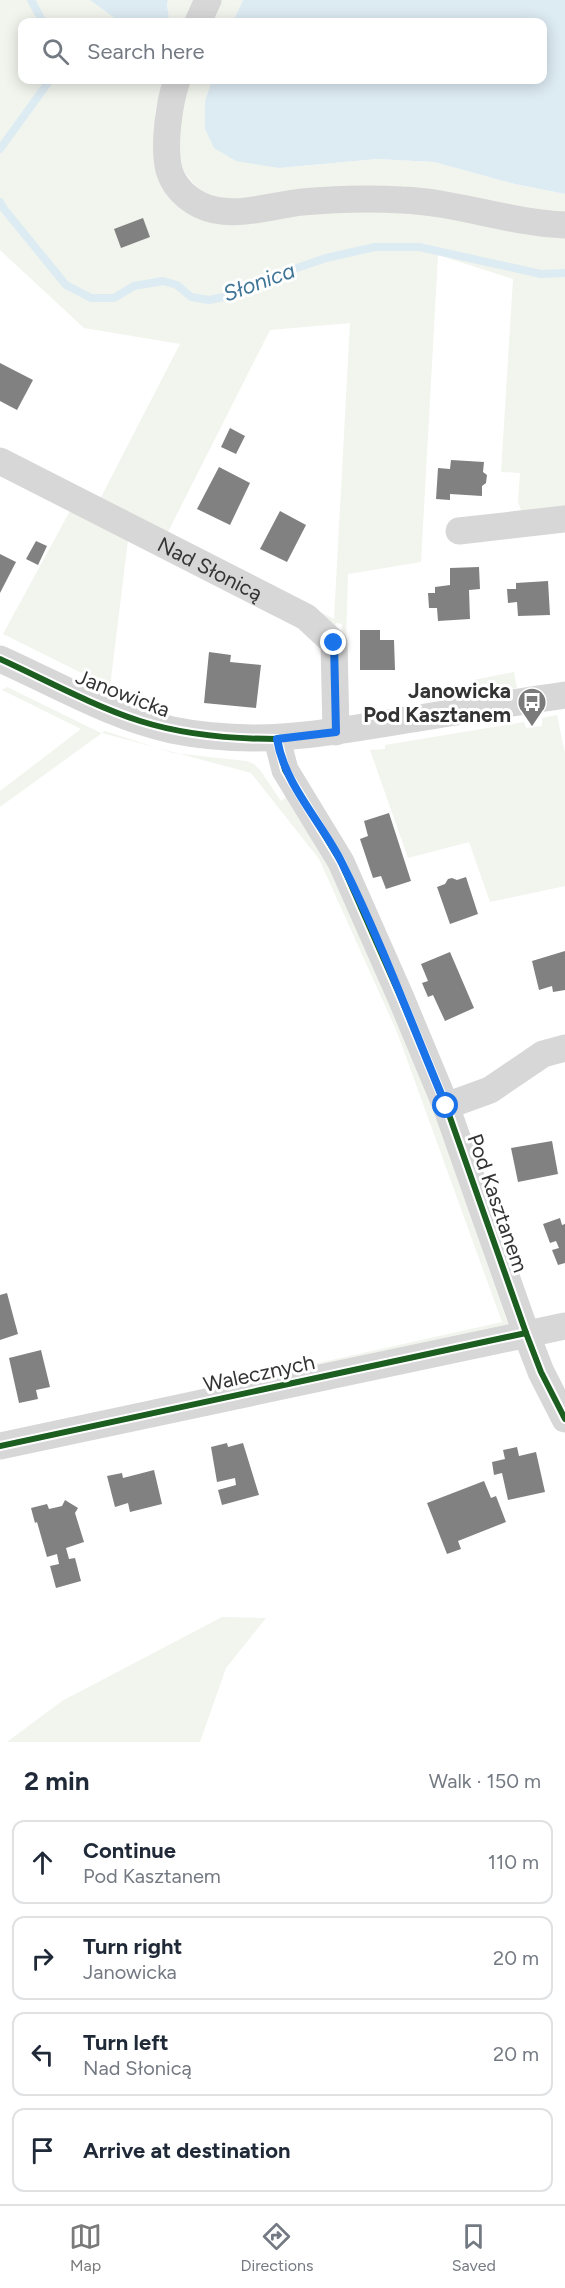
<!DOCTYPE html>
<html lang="en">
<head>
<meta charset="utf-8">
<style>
	body { margin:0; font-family:Figtree,sans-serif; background:#f2f2f3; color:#1f2937 }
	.stop { position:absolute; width:18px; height:18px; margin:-14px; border:4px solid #1a73e8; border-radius:50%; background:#fff }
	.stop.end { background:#1a73e8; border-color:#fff; box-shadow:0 2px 6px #0008 }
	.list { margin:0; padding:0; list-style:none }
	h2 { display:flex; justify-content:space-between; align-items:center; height:78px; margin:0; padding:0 24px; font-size:26px }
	h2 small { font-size:20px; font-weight:400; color:#747a83 }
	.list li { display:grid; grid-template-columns:39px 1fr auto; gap:18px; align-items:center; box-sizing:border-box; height:84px; margin:0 12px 12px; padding:0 12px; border:2px solid #e0e1e3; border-radius:12px }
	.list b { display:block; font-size:22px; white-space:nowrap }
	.list p { margin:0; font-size:20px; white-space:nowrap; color:#747a83 }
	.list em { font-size:20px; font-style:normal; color:#747a83 }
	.icon { flex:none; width:33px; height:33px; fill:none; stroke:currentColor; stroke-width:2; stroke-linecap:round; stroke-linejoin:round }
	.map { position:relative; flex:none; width:565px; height:1742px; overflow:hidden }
	.search { position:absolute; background:#fff; box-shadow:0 3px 15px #0003; left:18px; right:18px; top:18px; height:66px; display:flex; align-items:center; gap:15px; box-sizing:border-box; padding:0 21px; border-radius:12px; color:#747a83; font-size:22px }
	.sheet { height:462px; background:#fff }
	nav { display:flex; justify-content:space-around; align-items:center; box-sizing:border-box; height:84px; border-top:2px solid #e0e1e3; background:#fff; font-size:16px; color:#747a83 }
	nav a { display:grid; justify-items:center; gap:3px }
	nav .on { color:#7a7a7a }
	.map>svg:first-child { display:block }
	.green { fill:#f1f5ed }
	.water { fill:#ddebf3 }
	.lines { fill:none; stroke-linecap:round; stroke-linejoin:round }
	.stream { stroke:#ddebf3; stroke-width:8 }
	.building { fill:#818181 }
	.minor { stroke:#d7d7d7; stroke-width:27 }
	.cycleway-casing { stroke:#fff; stroke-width:10 }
	.cycleway { stroke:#1b5e20; stroke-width:6 }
	.route { stroke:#1a73e8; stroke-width:8 }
	.labels { text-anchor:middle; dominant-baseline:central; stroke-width:6; stroke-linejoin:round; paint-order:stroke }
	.street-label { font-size:21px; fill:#333; stroke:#fff }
	.poi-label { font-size:21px; font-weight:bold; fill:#333; stroke:#fff; text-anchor:end }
	.water-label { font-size:22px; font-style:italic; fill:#3f7597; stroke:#fff }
</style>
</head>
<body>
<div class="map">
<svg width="565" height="1742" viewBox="0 0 565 1742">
	<rect width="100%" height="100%" fill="#fff"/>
	<g class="green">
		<path d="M 0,0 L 90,0 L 120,22 L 22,22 L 22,80 L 163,80 L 155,112 L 155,146 L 173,201 L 306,212 L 403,211 L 565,235 L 565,514 L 522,513 L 518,502 L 520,473 L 501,472 L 513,279 L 438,255 L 421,562 L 348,574 L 344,705 L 340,652 L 342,624 L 336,623 L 334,637 L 290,597 L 334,619 L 350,323 L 270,330 L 167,534 L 100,499 L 180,344 L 84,328 L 0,250 Z"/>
		<path d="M 168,0 L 197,0 L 186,22 L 168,22 C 171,15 165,7 168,0 Z"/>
		<path d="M 214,0 L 243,0 L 233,22 L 204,22 Z"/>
		<path d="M 183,80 L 212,80 L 205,101 L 279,168 L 377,159 L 434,162 L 515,184 L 565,194 L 565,218 L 211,197 C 162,167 178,128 183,80 Z"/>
		<path d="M 70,511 L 128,540 L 110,687 L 3,634 Z"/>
		<path d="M 514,672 L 517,688 L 477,695 L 473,680 Z"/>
		<path d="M 7,687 L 101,733 L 105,731 L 173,753 L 246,761 L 254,764 L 260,770 L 281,801 L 289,795 L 320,844 L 407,1032 L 509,1327 L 89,1414 L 502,1322 L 397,1032 L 319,859 L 251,773 L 102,733 L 0,807 L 0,791 L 81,729 L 2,690 Z"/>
		<path d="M 557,715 L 565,753 L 565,886 L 490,902 L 469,842 L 408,858 L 370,750 L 385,749 L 385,745 L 524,722 L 526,728 L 542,726 L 542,718 Z"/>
		<path d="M 222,1617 L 266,1618 L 226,1668 L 200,1742 L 7,1742 L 62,1701 Z"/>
	</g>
	<g class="water">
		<path d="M 90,0 L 168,0 C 165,7 171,15 168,22 L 120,22 Z"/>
		<path d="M 243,0 L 565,0 L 565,194 L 515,184 L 434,162 L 377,159 L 279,168 L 236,161 L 214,148 L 205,129 L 205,101 L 212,80 L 542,80 L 542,22 L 233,22 Z"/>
	</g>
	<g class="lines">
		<g class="stream">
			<path d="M 31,0 L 43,22"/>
			<path d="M 0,149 L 50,80"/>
			<path d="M 0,202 L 4,209 L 66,285 L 91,298 L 114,298 L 134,286 L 163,281 L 177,285 L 191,297 L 209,300 L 239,294 L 265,279 L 326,258 L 375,247 L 419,247 L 541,274 L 565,273"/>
		</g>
	</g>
	<g class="building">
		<path d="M 143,218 L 150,237 L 121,248 L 114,229 Z"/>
		<path d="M 0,363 L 33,380 L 17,410 L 0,401 Z"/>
		<path d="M 230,428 L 245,436 L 236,454 L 221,447 Z"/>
		<path d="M 451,460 L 484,462 L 483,472 L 487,475 L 486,483 L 482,486 L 482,496 L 450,494 L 450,500 L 436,499 L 438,468 L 450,469 Z"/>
		<path d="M 219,467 L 250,483 L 230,525 L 197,509 Z"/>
		<path d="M 280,511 L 306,525 L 287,562 L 260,549 Z"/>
		<path d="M 36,541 L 47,546 L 38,565 L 26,559 Z"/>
		<path d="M 0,554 L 16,562 L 0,593 Z"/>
		<path d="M 479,567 L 480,589 L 469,590 L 470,619 L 438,621 L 437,608 L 429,608 L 428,593 L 435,593 L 435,587 L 450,585 L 450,568 Z"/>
		<path d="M 548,581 L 550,615 L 518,616 L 517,602 L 508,603 L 507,589 L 516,589 L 516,583 Z"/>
		<path d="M 360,630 L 380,630 L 380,640 L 394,640 L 395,670 L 360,670 Z"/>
		<path d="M 209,652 L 231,655 L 230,662 L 261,665 L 256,708 L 204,703 Z"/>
		<path d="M 389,813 L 411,881 L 386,889 L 381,876 L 373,878 L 360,839 L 368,836 L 364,821 Z"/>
		<path d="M 466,877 L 478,914 L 450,924 L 437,887 L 445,884 L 448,879 L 452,878 L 457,880 Z"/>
		<path d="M 565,951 L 565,990 L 553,992 L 552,986 L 539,990 L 532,961 Z"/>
		<path d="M 450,952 L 474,1008 L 445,1021 L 433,995 L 428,997 L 422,983 L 428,981 L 421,964 Z"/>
		<path d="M 552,1141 L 558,1174 L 518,1182 L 511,1148 Z"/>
		<path d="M 560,1218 L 562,1225 L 565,1224 L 565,1263 L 558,1265 L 552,1250 L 559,1248 L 556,1241 L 550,1243 L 543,1224 Z"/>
		<path d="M 7,1293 L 18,1334 L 0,1340 L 0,1295 Z"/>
		<path d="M 41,1350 L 50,1387 L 36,1390 L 38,1399 L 19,1403 L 9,1358 Z"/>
		<path d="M 227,1443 L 228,1447 L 243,1443 L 259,1495 L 222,1505 L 218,1490 L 236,1485 L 235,1478 L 217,1482 L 211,1447 Z"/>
		<path d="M 517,1447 L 519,1456 L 536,1452 L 545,1492 L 508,1500 L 502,1473 L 494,1475 L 492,1462 L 505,1459 L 503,1450 Z"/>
		<path d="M 154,1470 L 162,1504 L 130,1512 L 128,1503 L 115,1507 L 107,1476 L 122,1473 L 123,1478 Z"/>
		<path d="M 484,1481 L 491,1498 L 496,1496 L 506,1522 L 458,1541 L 461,1549 L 447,1554 L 427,1503 Z"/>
		<path d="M 65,1500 L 78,1508 L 75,1513 L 84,1542 L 66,1548 L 69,1559 L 75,1558 L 81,1581 L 56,1588 L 50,1566 L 59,1564 L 57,1554 L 47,1557 L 37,1522 L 35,1523 L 31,1508 L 47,1504 L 49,1509 L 62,1506 Z"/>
	</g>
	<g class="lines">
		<g class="minor">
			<path d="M 198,22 L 208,0"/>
			<path d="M 177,80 C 169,103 163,146 169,170 C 175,191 195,206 215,210 C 243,216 274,205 302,202 C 335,199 369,198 402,200 C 457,202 510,223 565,225"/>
			<path id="s1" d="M 0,461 L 306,617 L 334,643 L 336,732"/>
			<path d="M 459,531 L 565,519"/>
			<path d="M 0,659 C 56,684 112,717 172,730 C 251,746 316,735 394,722 C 451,713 508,703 565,695"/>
			<path d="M 277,739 L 285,770 L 341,862 L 401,998 L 446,1106 L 526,1333 L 541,1372 L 565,1419"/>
			<path d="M 446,1106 L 490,1090 L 543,1054 L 565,1048"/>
			<path d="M 0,1446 L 565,1326"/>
		</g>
		<g class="cycleway-casing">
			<g id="cycleway">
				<path d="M 0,659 C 46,680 91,705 140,721 C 184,735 230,739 277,739 L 285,770 L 341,862 L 401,998 L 446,1106 L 526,1333 L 541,1372 L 565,1419"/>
				<path d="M 0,1446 L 526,1333"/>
			</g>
		</g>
		<use href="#cycleway" class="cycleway"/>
	</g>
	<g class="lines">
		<path class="route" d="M 334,643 L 336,732 L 277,739 C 285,786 321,821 342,863 C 381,941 412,1025 446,1106"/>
	</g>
	<defs>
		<g id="bus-pin" transform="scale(1.5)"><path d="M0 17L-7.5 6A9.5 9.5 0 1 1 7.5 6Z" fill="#7a7a7a" stroke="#fff"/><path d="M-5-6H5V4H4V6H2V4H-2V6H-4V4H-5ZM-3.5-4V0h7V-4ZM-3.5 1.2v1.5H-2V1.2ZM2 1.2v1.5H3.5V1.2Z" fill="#fff"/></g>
	</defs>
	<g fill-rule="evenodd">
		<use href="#bus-pin" x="532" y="702"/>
	</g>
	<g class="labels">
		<g class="street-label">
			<text stroke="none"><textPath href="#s1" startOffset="236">Nad Słonicą</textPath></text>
			<text transform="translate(123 693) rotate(21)">Janowicka</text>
			<text transform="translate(498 1203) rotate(71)">Pod Kasztanem</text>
			<text transform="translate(259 1373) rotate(-12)">Walecznych</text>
		</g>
		<g class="poi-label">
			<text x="511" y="690">Janowicka<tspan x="511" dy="24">Pod Kasztanem</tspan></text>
		</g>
		<g class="water-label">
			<text transform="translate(259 282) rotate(-20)">Słonica</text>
		</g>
	</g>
</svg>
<div class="stop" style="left:446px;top:1106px"></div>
<div class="stop end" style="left:334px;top:643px"></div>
<div class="search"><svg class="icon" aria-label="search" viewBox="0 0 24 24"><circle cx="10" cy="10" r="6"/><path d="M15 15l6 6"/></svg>Search here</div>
</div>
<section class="sheet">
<h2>2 min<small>Walk · 150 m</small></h2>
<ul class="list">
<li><svg class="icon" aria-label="ahead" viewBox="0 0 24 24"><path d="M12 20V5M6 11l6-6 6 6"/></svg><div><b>Continue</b><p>Pod Kasztanem</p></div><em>110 m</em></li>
<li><svg class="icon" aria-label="right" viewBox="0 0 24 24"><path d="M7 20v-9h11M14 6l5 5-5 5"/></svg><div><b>Turn right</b><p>Janowicka</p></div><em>20 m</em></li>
<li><svg class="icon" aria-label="left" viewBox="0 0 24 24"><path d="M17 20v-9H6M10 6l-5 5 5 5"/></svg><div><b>Turn left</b><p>Nad Słonicą</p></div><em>20 m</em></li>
<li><svg class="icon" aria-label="arrive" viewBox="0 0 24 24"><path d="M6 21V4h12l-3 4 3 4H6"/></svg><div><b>Arrive at destination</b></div></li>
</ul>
</section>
<nav>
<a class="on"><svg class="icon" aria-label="map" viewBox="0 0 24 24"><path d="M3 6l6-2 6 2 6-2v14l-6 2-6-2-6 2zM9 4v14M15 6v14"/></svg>Map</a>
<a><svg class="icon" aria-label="directions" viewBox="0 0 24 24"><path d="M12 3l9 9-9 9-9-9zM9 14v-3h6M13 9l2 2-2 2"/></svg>Directions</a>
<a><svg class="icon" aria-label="saved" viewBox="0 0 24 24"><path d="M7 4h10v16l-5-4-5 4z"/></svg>Saved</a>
</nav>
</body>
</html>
